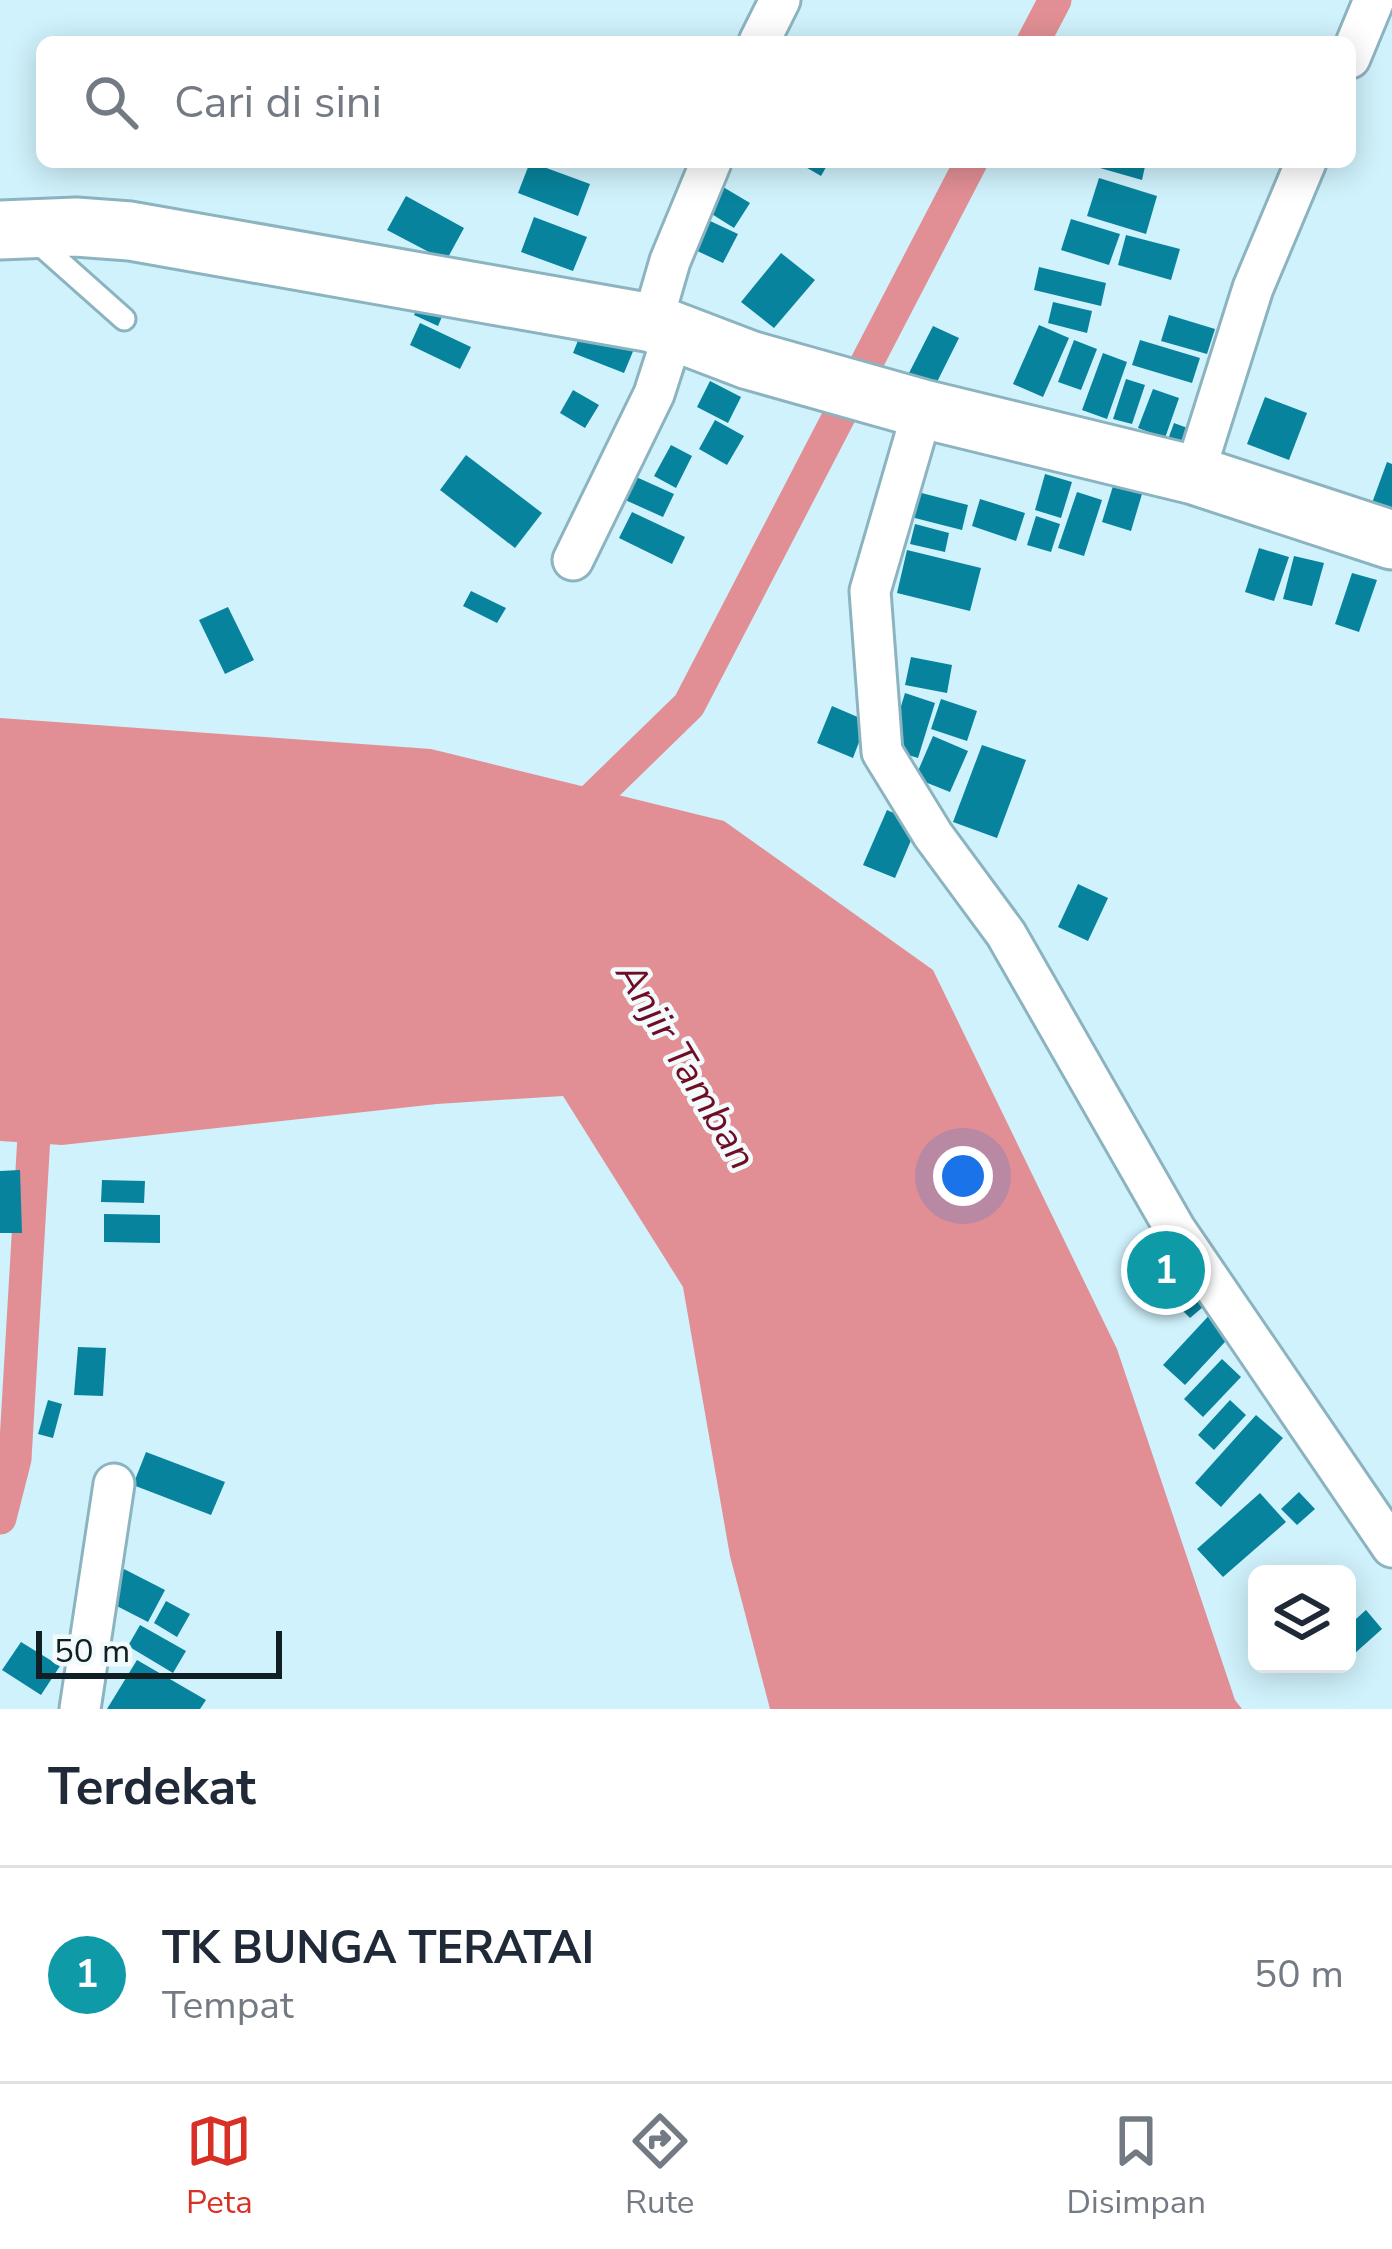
<!DOCTYPE html>
<html lang="id">
<head>
<meta charset="utf-8">
<style>
	body { margin:0; font-family:"Nunito Sans",sans-serif; background:#f2f2f3; color:#1f2937 }
	.controls { position:absolute; right:36px; bottom:36px; display:grid; overflow:hidden; border-radius:18px; box-shadow:0 6px 30px #0003 }
	.controls button { width:108px; height:108px; display:grid; place-items:center; padding:0; border:0; border-bottom:3px solid #e0e1e3; background:#fff; color:#1f2937; font:60px sans-serif }
	.scale { position:absolute; left:36px; bottom:30px; width:246px; box-sizing:border-box; padding-left:12px; border:6px solid #0f1f24; border-top:0; font-size:33px; line-height:42px; white-space:nowrap; color:#0f1f24; -webkit-text-stroke:9px #f2fafc; paint-order:stroke }
	.you { position:absolute; left:963px; top:1176px; width:42px; height:42px; margin:-30px; border:9px solid #fff; border-radius:50%; background:#1a73e8; box-shadow:0 0 0 18px #1a73e833 }
	.badge { display:grid; place-items:center; width:78px; height:78px; border-radius:50%; background:#d93025; color:#fff; font-size:39px; font-weight:700 }
	.pin { position:absolute; translate:-50% -50%; border:6px solid #fff; box-shadow:0 3px 12px #0006 }
	.list { margin:0; padding:0; list-style:none }
	h2 { display:flex; justify-content:space-between; align-items:center; height:156px; margin:0; padding:0 48px; font-size:51px }
	h2 small { font-size:39px; font-weight:400; color:#747a83 }
	.list li { display:grid; grid-template-columns:78px 1fr auto; gap:36px; align-items:center; box-sizing:border-box; height:216px; padding:0 48px; border-top:3px solid #e0e1e3 }
	.list b { display:block; font-size:45px; white-space:nowrap }
	.list p { margin:0; font-size:39px; white-space:nowrap; color:#747a83 }
	.list em { font-size:39px; font-style:normal; color:#747a83 }
	.icon { flex:none; width:66px; height:66px; fill:none; stroke:currentColor; stroke-width:2; stroke-linecap:round; stroke-linejoin:round }
	.map { position:relative; flex:none; width:1392px; height:1709px; overflow:hidden }
	.search { position:absolute; background:#fff; box-shadow:0 6px 30px #0003; left:36px; right:36px; top:36px; height:132px; display:flex; align-items:center; gap:30px; box-sizing:border-box; padding:0 42px; border-radius:18px; color:#747a83; font-size:45px }
	.sheet { height:372px; background:#fff }
	nav { display:flex; justify-content:space-around; align-items:center; box-sizing:border-box; height:168px; border-top:3px solid #e0e1e3; background:#fff; font-size:33px; color:#747a83 }
	nav a { display:grid; justify-items:center; gap:6px }
	nav .on { color:#d93025 }
	.map>svg:first-child { display:block }
	.water { fill:#e18f94 }
	.lines { fill:none; stroke-linecap:round; stroke-linejoin:round }
	.canal { stroke:#e18f94; stroke-width:33 }
	.building { fill:#08839d }
	.lane-casing { stroke:#8cb4c0; stroke-width:27 }
	.street-casing { stroke:#8cb4c0; stroke-width:45 }
	.secondary-casing { stroke:#8cb4c0; stroke-width:63 }
	.lane { stroke:#fff; stroke-width:21 }
	.street { stroke:#fff; stroke-width:39 }
	.secondary { stroke:#fff; stroke-width:57 }
	.labels { text-anchor:middle; dominant-baseline:central; stroke-width:9; stroke-linejoin:round; paint-order:stroke }
	.water-label { font-size:39px; font-style:italic; fill:#700d24; stroke:#f2fafc }
</style>
</head>
<body>
<div class="map">
<svg width="1392" height="1709" viewBox="0 0 1392 1709">
	<rect width="100%" height="100%" fill="#d0f2fc"/>
	<path class="water" d="M 0,718 L 431,749 L 724,821 L 933,970 L 1117,1349 L 1235,1700 L 1242,1709 L 770,1709 L 730,1556 L 683,1287 L 563,1096 L 437,1104 L 62,1145 L 0,1141 Z"/>
	<g class="lines">
		<g class="canal">
			<path d="M 1033,42 L 1055,0"/>
			<path d="M 570,821 L 689,705 L 971,162"/>
			<path d="M 0,1518 L 15,1459 L 36,1102"/>
		</g>
	</g>
	<g class="building">
		<path d="M 530,162 L 590,184 L 578,216 L 518,193 Z"/>
		<path d="M 797,162 L 829,162 L 821,176 Z"/>
		<path d="M 1079,162 L 1146,162 L 1142,180 Z"/>
		<path d="M 1099,178 L 1157,196 L 1146,234 L 1087,216 Z"/>
		<path d="M 713,181 L 750,203 L 734,228 L 699,206 Z"/>
		<path d="M 406,196 L 464,228 L 446,261 L 387,230 Z"/>
		<path d="M 534,217 L 587,237 L 573,271 L 521,252 Z"/>
		<path d="M 1071,219 L 1120,234 L 1109,265 L 1061,250 Z"/>
		<path d="M 708,220 L 738,234 L 723,263 L 693,249 Z"/>
		<path d="M 1126,235 L 1180,249 L 1171,280 L 1118,265 Z"/>
		<path d="M 781,253 L 815,280 L 774,328 L 741,302 Z"/>
		<path d="M 1039,267 L 1106,283 L 1101,306 L 1034,290 Z"/>
		<path d="M 420,302 L 444,312 L 438,326 L 414,315 Z"/>
		<path d="M 1053,302 L 1092,311 L 1087,333 L 1048,323 Z"/>
		<path d="M 1169,315 L 1215,329 L 1207,354 L 1161,341 Z"/>
		<path d="M 420,323 L 471,347 L 460,369 L 410,345 Z"/>
		<path d="M 1039,325 L 1069,338 L 1043,397 L 1013,384 Z"/>
		<path d="M 933,326 L 959,338 L 935,386 L 909,373 Z"/>
		<path d="M 583,328 L 634,349 L 624,373 L 573,353 Z"/>
		<path d="M 1074,340 L 1097,349 L 1081,390 L 1058,382 Z"/>
		<path d="M 1140,340 L 1200,358 L 1192,383 L 1132,365 Z"/>
		<path d="M 1103,353 L 1127,362 L 1107,419 L 1082,410 Z"/>
		<path d="M 1126,379 L 1145,385 L 1132,424 L 1113,419 Z"/>
		<path d="M 710,381 L 741,397 L 728,423 L 697,407 Z"/>
		<path d="M 1153,389 L 1179,398 L 1165,438 L 1138,428 Z"/>
		<path d="M 573,390 L 599,405 L 585,428 L 560,413 Z"/>
		<path d="M 1265,397 L 1307,413 L 1289,460 L 1247,444 Z"/>
		<path d="M 715,420 L 744,436 L 727,465 L 699,449 Z"/>
		<path d="M 1174,423 L 1201,433 L 1190,463 L 1163,453 Z"/>
		<path d="M 671,445 L 692,456 L 676,488 L 654,476 Z"/>
		<path d="M 466,455 L 542,513 L 515,548 L 440,490 Z"/>
		<path d="M 1387,462 L 1392,464 L 1392,523 L 1368,514 Z"/>
		<path d="M 1045,474 L 1072,482 L 1061,518 L 1035,510 Z"/>
		<path d="M 634,476 L 674,494 L 663,517 L 623,499 Z"/>
		<path d="M 1113,486 L 1142,494 L 1131,531 L 1102,522 Z"/>
		<path d="M 910,490 L 968,505 L 962,530 L 903,515 Z"/>
		<path d="M 1077,492 L 1102,500 L 1084,556 L 1058,548 Z"/>
		<path d="M 980,499 L 1025,513 L 1016,541 L 972,526 Z"/>
		<path d="M 632,512 L 685,537 L 672,564 L 619,538 Z"/>
		<path d="M 1036,516 L 1060,524 L 1051,552 L 1027,545 Z"/>
		<path d="M 915,524 L 949,533 L 945,552 L 910,544 Z"/>
		<path d="M 1259,548 L 1289,557 L 1274,601 L 1245,592 Z"/>
		<path d="M 907,550 L 981,568 L 970,611 L 897,593 Z"/>
		<path d="M 1294,556 L 1324,563 L 1312,606 L 1283,599 Z"/>
		<path d="M 1352,573 L 1377,580 L 1359,632 L 1335,624 Z"/>
		<path d="M 471,591 L 506,608 L 497,623 L 463,606 Z"/>
		<path d="M 228,607 L 254,660 L 225,674 L 199,620 Z"/>
		<path d="M 911,657 L 952,665 L 947,693 L 905,685 Z"/>
		<path d="M 905,693 L 935,703 L 918,758 L 888,749 Z"/>
		<path d="M 941,699 L 977,711 L 967,741 L 931,729 Z"/>
		<path d="M 832,706 L 867,721 L 853,758 L 817,743 Z"/>
		<path d="M 933,736 L 968,751 L 950,792 L 915,778 Z"/>
		<path d="M 982,745 L 1026,760 L 997,838 L 953,822 Z"/>
		<path d="M 887,810 L 918,824 L 895,878 L 863,865 Z"/>
		<path d="M 1078,884 L 1108,898 L 1088,941 L 1058,927 Z"/>
		<path d="M 20,1170 L 22,1233 L 0,1233 L 0,1171 Z"/>
		<path d="M 102,1180 L 145,1181 L 144,1203 L 101,1202 Z"/>
		<path d="M 104,1214 L 160,1215 L 160,1243 L 104,1242 Z"/>
		<path d="M 1160,1247 L 1190,1274 L 1173,1292 L 1143,1265 Z"/>
		<path d="M 1194,1282 L 1210,1301 L 1190,1318 L 1173,1301 Z"/>
		<path d="M 1215,1309 L 1237,1329 L 1185,1385 L 1163,1365 Z"/>
		<path d="M 78,1347 L 106,1348 L 103,1396 L 74,1395 Z"/>
		<path d="M 1222,1359 L 1241,1377 L 1203,1417 L 1184,1399 Z"/>
		<path d="M 48,1400 L 62,1404 L 53,1438 L 38,1434 Z"/>
		<path d="M 1230,1400 L 1246,1415 L 1214,1450 L 1198,1435 Z"/>
		<path d="M 1256,1415 L 1283,1438 L 1221,1507 L 1195,1483 Z"/>
		<path d="M 146,1452 L 225,1482 L 211,1515 L 133,1485 Z"/>
		<path d="M 1299,1492 L 1315,1509 L 1297,1525 L 1281,1509 Z"/>
		<path d="M 1260,1493 L 1286,1522 L 1223,1577 L 1197,1549 Z"/>
		<path d="M 124,1569 L 165,1590 L 148,1622 L 107,1601 Z"/>
		<path d="M 166,1601 L 190,1614 L 177,1637 L 154,1623 Z"/>
		<path d="M 1366,1610 L 1382,1629 L 1354,1654 L 1347,1646 L 1347,1627 Z"/>
		<path d="M 140,1625 L 186,1651 L 173,1673 L 128,1646 Z"/>
		<path d="M 21,1642 L 60,1666 L 41,1695 L 2,1670 Z"/>
		<path d="M 137,1660 L 206,1700 L 200,1709 L 107,1709 Z"/>
	</g>
	<g class="lines">
		<g class="lane-casing">
			<path id="lane" d="M 34,239 L 124,319"/>
		</g>
		<g class="street-casing">
			<g id="street">
				<path d="M 759,42 L 780,0"/>
				<path d="M 1350,58 L 1374,0"/>
				<path d="M 652,323 L 670,261 L 711,162"/>
				<path d="M 923,409 L 870,591 L 882,752 L 933,835 L 1006,934 L 1175,1229 L 1392,1547"/>
				<path d="M 1194,475 L 1253,288 L 1306,162"/>
				<path d="M 573,560 L 654,394 L 674,332"/>
				<path d="M 80,1709 L 114,1484"/>
			</g>
		</g>
		<g class="secondary-casing">
			<path id="secondary" d="M 0,230 L 76,227 L 130,231 L 652,323 L 749,360 L 923,409 L 1194,475 L 1392,540"/>
		</g>
		<use href="#lane" class="lane"/>
		<use href="#street" class="street"/>
		<use href="#secondary" class="secondary"/>
	</g>
	<g class="labels">
		<g class="water-label">
			<text transform="translate(686 1066) rotate(59)">Anjir Tamban</text>
		</g>
	</g>
</svg>
<div class="controls">
<button><svg class="icon" aria-label="layers" viewBox="0 0 24 24"><path d="M12 4l9 5-9 5-9-5zM3 14l9 5 9-5"/></svg></button>
</div>
<div class="scale">50 m</div>
<div class="you"></div>
<div class="pin badge" style="left:1166px;top:1270px;background:#0f9aa8">1</div>
<div class="search"><svg class="icon" aria-label="search" viewBox="0 0 24 24"><circle cx="10" cy="10" r="6"/><path d="M15 15l6 6"/></svg>Cari di sini</div>
</div>
<section class="sheet">
<h2>Terdekat<small></small></h2>
<ul class="list">
<li><span class="badge" style="background:#0f9aa8">1</span><div><b>TK BUNGA TERATAI</b><p>Tempat</p></div><em>50 m</em></li>
</ul>
</section>
<nav>
<a class="on"><svg class="icon" aria-label="map" viewBox="0 0 24 24"><path d="M3 6l6-2 6 2 6-2v14l-6 2-6-2-6 2zM9 4v14M15 6v14"/></svg>Peta</a>
<a><svg class="icon" aria-label="directions" viewBox="0 0 24 24"><path d="M12 3l9 9-9 9-9-9zM9 14v-3h6M13 9l2 2-2 2"/></svg>Rute</a>
<a><svg class="icon" aria-label="saved" viewBox="0 0 24 24"><path d="M7 4h10v16l-5-4-5 4z"/></svg>Disimpan</a>
</nav>
</body>
</html>
